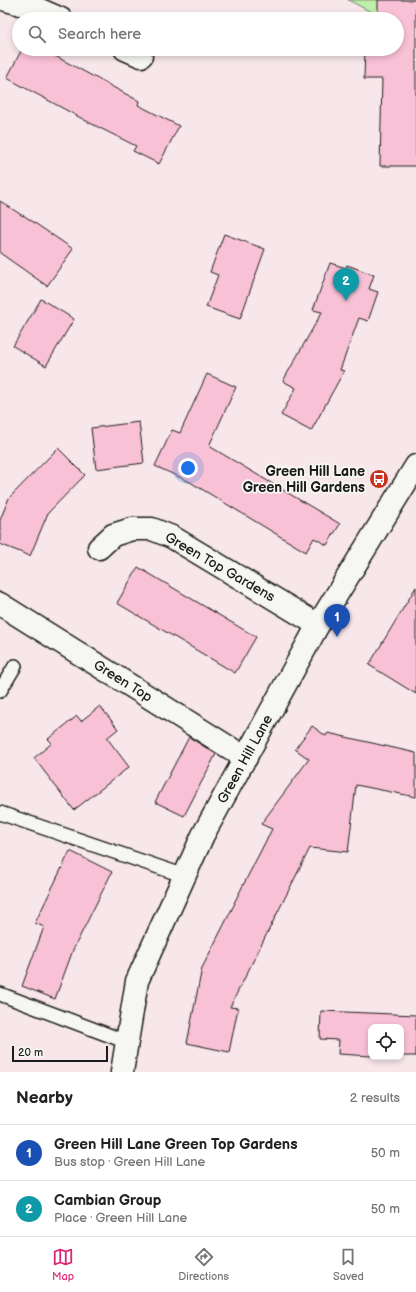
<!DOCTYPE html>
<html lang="en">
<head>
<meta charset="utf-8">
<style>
	body { margin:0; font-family:"Balsamiq Sans",sans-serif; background:#f2f2f2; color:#222 }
	.controls { position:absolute; right:12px; bottom:12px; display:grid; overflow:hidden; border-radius:8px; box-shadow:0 2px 6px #0003 }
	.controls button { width:36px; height:36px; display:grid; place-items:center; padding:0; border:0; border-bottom:1px solid #e0e0e0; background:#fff; color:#222; font:20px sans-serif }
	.scale { position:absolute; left:12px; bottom:10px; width:96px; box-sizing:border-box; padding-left:4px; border:2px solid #1c1c1c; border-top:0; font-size:11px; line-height:14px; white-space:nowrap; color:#1c1c1c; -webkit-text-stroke:3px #f6f6f2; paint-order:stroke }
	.you { position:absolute; left:188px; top:468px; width:14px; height:14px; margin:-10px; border:3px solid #fff; border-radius:50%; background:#1a73e8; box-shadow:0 0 0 6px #1a73e833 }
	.badge { display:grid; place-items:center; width:26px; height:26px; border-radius:50%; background:#db2777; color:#fff; font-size:13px; font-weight:700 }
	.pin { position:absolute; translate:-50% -33px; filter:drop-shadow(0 1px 2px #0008) }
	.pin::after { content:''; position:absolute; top:21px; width:14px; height:12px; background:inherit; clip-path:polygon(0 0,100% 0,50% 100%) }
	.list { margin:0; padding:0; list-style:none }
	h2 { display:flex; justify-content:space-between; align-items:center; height:52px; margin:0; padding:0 16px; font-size:17px }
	h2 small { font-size:13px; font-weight:400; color:#767676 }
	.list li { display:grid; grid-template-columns:26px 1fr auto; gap:12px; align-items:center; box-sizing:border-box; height:56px; padding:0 16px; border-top:1px solid #e0e0e0 }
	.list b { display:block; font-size:15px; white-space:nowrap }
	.list p { margin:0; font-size:13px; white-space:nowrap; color:#767676 }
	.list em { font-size:13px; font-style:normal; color:#767676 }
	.icon { flex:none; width:22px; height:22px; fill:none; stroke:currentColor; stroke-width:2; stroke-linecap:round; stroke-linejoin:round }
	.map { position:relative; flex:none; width:416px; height:1072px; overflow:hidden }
	.search { position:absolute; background:#fff; box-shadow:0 2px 6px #0003; left:12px; right:12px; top:12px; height:44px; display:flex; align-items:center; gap:10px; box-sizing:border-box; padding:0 14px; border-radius:22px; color:#767676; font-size:15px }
	.sheet { height:164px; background:#fff }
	nav { display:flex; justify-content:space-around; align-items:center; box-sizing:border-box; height:56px; border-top:1px solid #e0e0e0; background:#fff; font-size:11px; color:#767676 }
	nav a { display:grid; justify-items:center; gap:2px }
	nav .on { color:#db2777 }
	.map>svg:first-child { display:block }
	.green { fill:#c0eeab; stroke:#6e8564 }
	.building { fill:#f9c1d6; stroke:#1c1c1c }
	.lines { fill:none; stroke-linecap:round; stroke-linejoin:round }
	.service-casing { stroke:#1c1c1c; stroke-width:16 }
	.minor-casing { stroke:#1c1c1c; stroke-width:25 }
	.service { stroke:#f6f6f2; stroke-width:13 }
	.minor { stroke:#f6f6f2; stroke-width:22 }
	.labels { text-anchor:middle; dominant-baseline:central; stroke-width:3.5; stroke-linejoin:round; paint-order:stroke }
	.poi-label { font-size:14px; font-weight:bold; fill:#1c1c1c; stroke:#f6f6f2; text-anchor:end }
	.street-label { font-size:14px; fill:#1c1c1c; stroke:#f6f6f2 }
</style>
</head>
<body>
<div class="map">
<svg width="416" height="1072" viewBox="0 0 416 1072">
	<rect width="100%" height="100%" fill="#f7e6ea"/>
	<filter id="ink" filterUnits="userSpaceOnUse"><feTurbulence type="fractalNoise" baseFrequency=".025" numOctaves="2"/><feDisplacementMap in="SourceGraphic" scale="8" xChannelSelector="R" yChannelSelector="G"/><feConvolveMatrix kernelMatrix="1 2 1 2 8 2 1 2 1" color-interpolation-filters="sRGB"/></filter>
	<g filter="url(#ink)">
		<path class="green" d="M 348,0 L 416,0 L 397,19 L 385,19 Z"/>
		<g class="building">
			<path d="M 378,0 L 416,0 L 416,166 L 380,166 L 382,79 L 364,79 L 365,49 L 397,49 L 397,19 L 378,19 Z"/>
			<path d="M 22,49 L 42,49 L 139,101 L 138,105 L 179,126 L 159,164 L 133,151 L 136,146 L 90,123 L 7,78 Z"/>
			<path d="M 0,201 L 23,216 L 23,215 L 73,249 L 47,286 L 0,253 Z"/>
			<path d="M 224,234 L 265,249 L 240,319 L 206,307 L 218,275 L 210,272 Z"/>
			<path d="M 330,263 L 346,268 L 347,265 L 374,275 L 369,289 L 378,292 L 368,321 L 359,318 L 340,370 L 344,371 L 311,431 L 281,415 L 296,388 L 283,381 L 322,312 L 313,310 Z"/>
			<path d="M 41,299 L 74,319 L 46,366 L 13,346 Z"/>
			<path d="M 207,374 L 236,387 L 209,446 L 340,524 L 327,545 L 314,538 L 306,552 L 190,482 L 155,466 L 172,430 L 180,433 Z"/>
			<path d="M 139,422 L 144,463 L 96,469 L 91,428 Z"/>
			<path d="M 58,448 L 85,475 L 48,513 L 30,556 L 0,544 L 0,520 L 9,498 Z"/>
			<path d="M 138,567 L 256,637 L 235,673 L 117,603 Z"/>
			<path d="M 416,587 L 416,694 L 369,665 Z"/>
			<path d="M 100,706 L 118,729 L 107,738 L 129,767 L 74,810 L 34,758 L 52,743 L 48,739 L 77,716 L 81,721 Z"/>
			<path d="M 312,726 L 326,736 L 328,733 L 416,753 L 416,797 L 356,785 L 348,852 L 310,848 L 230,1007 L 238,1008 L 229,1052 L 187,1043 L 202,968 L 235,903 L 234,903 L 272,829 L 261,824 L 309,759 L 295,749 Z"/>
			<path d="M 189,737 L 216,754 L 184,816 L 155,802 Z"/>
			<path d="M 70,851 L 112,872 L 73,950 L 55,999 L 22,986 L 44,927 L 35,923 Z"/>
			<path d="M 321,1011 L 416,1015 L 416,1056 L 401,1056 L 401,1027 L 371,1027 L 371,1056 L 338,1054 L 339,1040 L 320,1039 Z"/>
		</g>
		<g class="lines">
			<g class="service-casing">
				<g id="service">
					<path d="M 0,691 L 15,666"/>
					<path d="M 0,813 L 185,876"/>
					<path d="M 0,994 L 127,1042"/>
				</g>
			</g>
			<g class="minor-casing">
				<g id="minor">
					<path d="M 6,0 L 38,9 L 61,19"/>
					<path d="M 125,49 L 141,56"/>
					<path d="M 99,548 L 113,535 L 132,529 L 152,529 L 172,537 L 318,625"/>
					<path d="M 0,604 L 246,758"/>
					<path d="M 122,1072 L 137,981 L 203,835 L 318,625 L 416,466"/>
				</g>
			</g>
			<use href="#service" class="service"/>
			<use href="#minor" class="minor"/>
		</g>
	</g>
	<defs>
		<g id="bus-disc" transform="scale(1)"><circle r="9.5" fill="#c8321e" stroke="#f6f6f2"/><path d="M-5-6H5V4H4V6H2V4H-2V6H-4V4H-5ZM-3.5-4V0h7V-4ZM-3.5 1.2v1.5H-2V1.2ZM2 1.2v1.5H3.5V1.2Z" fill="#fff"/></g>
	</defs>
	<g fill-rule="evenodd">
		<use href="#bus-disc" x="379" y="479"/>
	</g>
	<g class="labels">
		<g class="poi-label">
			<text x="365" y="471">Green Hill Lane<tspan x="365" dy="16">Green Hill Gardens</tspan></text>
		</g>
		<g class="street-label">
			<text transform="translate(220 567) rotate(30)">Green Top Gardens</text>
			<text transform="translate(123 681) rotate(32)">Green Top</text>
			<text transform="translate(245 759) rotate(-61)">Green Hill Lane</text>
		</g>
	</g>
</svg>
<div class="controls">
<button><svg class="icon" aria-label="locate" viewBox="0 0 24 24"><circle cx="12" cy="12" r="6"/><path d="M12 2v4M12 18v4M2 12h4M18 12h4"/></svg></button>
</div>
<div class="scale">20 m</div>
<div class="you"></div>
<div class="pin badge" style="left:337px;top:637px;background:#1a4fb4">1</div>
<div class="pin badge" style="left:346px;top:301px;background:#0f9aa8">2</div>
<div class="search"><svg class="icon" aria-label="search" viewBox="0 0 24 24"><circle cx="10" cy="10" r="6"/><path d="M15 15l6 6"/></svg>Search here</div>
</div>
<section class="sheet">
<h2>Nearby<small>2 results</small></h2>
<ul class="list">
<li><span class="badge" style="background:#1a4fb4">1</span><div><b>Green Hill Lane Green Top Gardens</b><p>Bus stop · Green Hill Lane</p></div><em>50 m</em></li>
<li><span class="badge" style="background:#0f9aa8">2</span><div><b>Cambian Group</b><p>Place · Green Hill Lane</p></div><em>50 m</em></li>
</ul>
</section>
<nav>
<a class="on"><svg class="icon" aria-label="map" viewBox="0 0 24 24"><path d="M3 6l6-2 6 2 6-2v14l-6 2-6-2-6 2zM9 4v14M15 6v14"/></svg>Map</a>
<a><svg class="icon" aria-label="directions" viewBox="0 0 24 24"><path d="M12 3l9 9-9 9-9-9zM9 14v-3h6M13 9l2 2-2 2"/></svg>Directions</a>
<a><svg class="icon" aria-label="saved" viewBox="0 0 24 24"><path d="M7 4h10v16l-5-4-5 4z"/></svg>Saved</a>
</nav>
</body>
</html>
